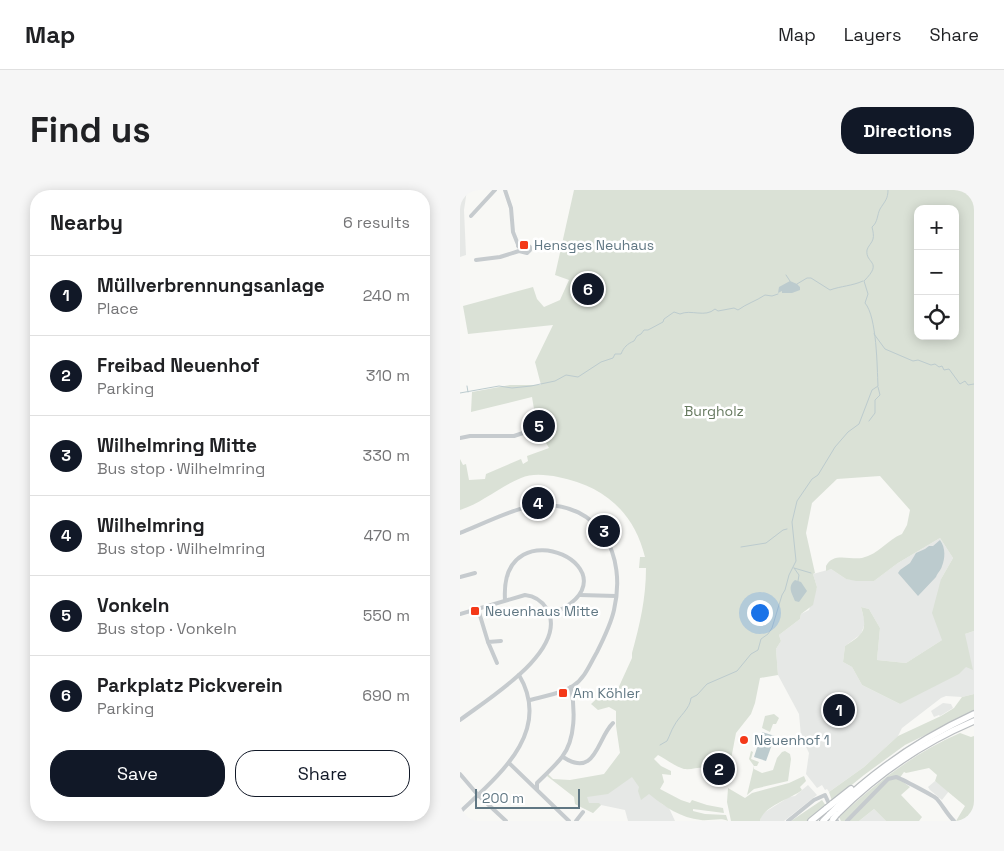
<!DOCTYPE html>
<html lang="en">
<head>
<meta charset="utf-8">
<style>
	body { margin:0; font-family:"Space Grotesk",sans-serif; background:#f6f6f6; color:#202124 }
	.controls { position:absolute; right:15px; top:15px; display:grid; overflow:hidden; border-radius:10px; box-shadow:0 2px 12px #0003 }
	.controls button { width:45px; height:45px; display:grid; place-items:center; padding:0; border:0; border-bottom:1px solid #e0e0e0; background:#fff; color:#202124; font:25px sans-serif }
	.scale { position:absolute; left:15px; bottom:12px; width:105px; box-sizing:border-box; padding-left:5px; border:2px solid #607783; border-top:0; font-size:14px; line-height:18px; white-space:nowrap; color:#607783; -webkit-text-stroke:4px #fff; paint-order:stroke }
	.you { position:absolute; left:299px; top:422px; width:18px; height:18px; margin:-12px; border:4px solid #fff; border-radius:50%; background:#1a73e8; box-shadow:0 0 0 8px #1a73e833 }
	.badge { display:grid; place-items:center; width:32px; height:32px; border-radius:50%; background:#111827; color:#fff; font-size:16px; font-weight:700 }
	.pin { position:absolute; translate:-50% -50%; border:2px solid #fff; box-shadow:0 1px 5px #0006 }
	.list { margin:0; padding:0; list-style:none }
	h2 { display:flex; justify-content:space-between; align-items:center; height:65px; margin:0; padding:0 20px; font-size:21px }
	h2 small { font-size:16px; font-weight:400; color:#757577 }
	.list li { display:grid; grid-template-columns:32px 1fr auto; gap:15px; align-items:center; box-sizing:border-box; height:80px; padding:0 20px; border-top:1px solid #e0e0e0 }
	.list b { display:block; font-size:19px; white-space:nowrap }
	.list p { margin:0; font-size:16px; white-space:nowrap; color:#757577 }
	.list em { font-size:16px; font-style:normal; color:#757577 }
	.actions { display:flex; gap:10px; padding:15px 20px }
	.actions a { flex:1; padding:11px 0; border:1px solid #111827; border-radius:20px; text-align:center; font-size:18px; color:#111827 }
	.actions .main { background:#111827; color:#fff }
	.icon { flex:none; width:28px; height:28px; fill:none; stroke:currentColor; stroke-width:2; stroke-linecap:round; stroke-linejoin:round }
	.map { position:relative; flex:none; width:514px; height:631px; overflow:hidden; border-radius:20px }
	header { display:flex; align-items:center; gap:30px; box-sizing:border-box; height:70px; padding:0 25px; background:#fff; border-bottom:1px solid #e0e0e0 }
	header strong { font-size:24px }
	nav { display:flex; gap:28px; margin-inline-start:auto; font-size:18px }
	.intro { display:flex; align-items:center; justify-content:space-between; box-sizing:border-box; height:120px; padding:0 30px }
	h1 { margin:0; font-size:35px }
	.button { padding:12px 22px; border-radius:20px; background:#111827; color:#fff; font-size:18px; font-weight:700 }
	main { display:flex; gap:30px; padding:0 30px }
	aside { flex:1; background:#fff; border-radius:20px; box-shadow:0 2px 12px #0003 }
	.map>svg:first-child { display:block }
	.built { fill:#e6e8e6 }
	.green { fill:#dae1d6; fill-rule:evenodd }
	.water { fill:#bccbce }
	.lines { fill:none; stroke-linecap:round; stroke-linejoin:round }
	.stream { stroke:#bccbce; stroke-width:1 }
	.trunk-casing { stroke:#babec1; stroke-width:8 }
	.minor { stroke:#c6cbce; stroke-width:4 }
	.trunk { stroke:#fff; stroke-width:5.5 }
	.trunk-bridge-casing { stroke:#babec1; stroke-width:8; stroke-linecap:butt }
	.trunk-bridge { stroke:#fff; stroke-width:5.5 }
	.poi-dot { fill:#f43919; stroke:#fff; stroke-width:2 }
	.labels { text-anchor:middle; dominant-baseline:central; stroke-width:5; stroke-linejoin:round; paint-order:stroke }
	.poi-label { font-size:14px; fill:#607783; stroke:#fff; text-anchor:start }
	.park-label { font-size:14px; fill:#677a60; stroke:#fff }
</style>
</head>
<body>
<header>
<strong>Map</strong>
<nav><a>Map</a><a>Layers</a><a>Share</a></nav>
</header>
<div class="intro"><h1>Find us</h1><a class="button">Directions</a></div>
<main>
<aside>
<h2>Nearby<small>6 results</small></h2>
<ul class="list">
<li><span class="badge">1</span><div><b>Müllverbrennungsanlage</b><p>Place</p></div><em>240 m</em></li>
<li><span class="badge">2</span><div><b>Freibad Neuenhof</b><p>Parking</p></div><em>310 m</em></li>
<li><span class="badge">3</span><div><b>Wilhelmring Mitte</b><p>Bus stop · Wilhelmring</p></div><em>330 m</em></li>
<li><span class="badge">4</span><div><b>Wilhelmring</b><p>Bus stop · Wilhelmring</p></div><em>470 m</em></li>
<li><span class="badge">5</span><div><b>Vonkeln</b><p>Bus stop · Vonkeln</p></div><em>550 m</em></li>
<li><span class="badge">6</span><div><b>Parkplatz Pickverein</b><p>Parking</p></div><em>690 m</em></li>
</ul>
<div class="actions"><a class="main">Save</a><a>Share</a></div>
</aside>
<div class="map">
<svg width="514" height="631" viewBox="0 0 514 631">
	<rect width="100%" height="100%" fill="#f8f8f5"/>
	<g class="built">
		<path d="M 0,0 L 7,0 L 4,20 L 6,65 L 0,67 Z"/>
		<path d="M 480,348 L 493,368 L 481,389 L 482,450 L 446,473 L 417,470 L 420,438 L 409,419 L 401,417 L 405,433 L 401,444 L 385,456 L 383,472 L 392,477 L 402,495 L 440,514 L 505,444 L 514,441 L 514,504 L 502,507 L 486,506 L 481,508 L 442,538 L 438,546 L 404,577 L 369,602 L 367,599 L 365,600 L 362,595 L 357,598 L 346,584 L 349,563 L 341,546 L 339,524 L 318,485 L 316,459 L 321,451 L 319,445 L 340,429 L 341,424 L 349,420 L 357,397 L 353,384 L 371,379 L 386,389 L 414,391 L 438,373 Z"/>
		<path d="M 483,513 L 491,514 L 493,518 L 480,526 L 479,525 L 474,527 L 471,521 Z"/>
		<path d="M 160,563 L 202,614 L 209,618 L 215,631 L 168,631 L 165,620 L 141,615 L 133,623 L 115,614 L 139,592 Z"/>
		<path d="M 475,591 L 489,601 L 482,610 L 470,600 L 468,597 Z"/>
		<path d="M 348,595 L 357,605 L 324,631 L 300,631 L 302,624 L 329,607 L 335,606 Z"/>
		<path d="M 414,619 L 426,631 L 399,631 Z"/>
	</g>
	<g class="green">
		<path d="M 114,0 L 514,0 L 514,441 L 505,444 L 513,480 L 506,477 L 499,484 L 440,514 L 402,495 L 392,477 L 383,472 L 385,456 C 406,443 407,439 401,417 L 409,419 L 420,438 L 417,470 L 446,473 L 482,450 L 472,423 L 481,389 L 493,368 L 480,348 L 438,373 L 414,391 L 396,391 L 386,389 L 371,379 L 366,381 L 366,376 C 373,362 389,370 402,368 C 419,364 427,350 442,344 L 447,335 L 450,320 L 420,286 L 377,289 L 352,313 L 346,343 L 355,383 L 353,384 L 357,397 L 353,415 L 341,424 L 340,429 L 319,445 L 321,451 L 316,459 L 318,485 L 300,488 L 295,513 L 291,524 L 276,543 L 268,585 L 265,587 L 264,583 L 267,582 L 264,568 L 261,566 L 254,571 L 248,578 C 240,576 233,580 224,579 C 216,577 206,569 198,565 L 194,569 L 201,576 L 211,581 L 211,585 L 202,584 L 204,592 L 200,599 L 221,610 L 230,613 L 232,610 L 247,615 L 263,618 L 264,623 L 233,619 L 233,621 L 245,624 L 266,625 L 268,631 C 262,627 250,631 241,630 C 221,628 205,617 189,604 L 181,610 L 178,601 L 179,597 L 172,587 L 148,604 L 127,607 L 129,613 L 139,613 L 141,615 L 133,623 L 115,614 L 114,607 L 87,586 L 88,584 L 93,589 L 110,590 L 144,584 L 160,563 L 156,536 L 156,521 L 149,517 L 138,520 L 131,514 L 145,501 L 150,505 L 156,503 L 172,468 L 172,463 C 180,434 186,408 186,378 L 179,378 L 180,367 L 185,367 C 174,322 144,296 98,287 C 87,285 72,283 61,288 C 39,297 22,313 0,320 L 0,269 L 3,275 L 6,274 L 9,290 L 25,289 L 26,284 L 61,269 L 63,274 L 68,271 L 67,266 L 89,258 L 77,237 L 72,207 L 11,222 L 12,202 L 50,195 L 81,195 L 75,172 L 93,135 L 8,144 L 3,116 L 73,97 L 77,109 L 84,117 L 100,110 L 109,90 L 95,85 ZM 458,19 L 495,19 L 495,146 L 458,146 Z"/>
		<path d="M 514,504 L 514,521 L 445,555 L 404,585 L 372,611 L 369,602 L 404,577 L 438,546 L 481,526 L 494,518 L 502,507 Z"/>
		<path d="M 314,524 L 319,528 L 316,534 L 313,534 L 310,542 L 302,538 L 305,526 Z"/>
		<path d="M 500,543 L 511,547 L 514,546 L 514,631 L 496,631 L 505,616 L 475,591 L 477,585 L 469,578 L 446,583 L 444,582 L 439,589 L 450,597 L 441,605 L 462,627 L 459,631 L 426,631 L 414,619 L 399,631 L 381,631 L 379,627 C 416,593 454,563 500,543 Z"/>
		<path d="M 291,561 L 293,562 L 291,569 L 299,572 L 297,576 L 294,576 L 294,579 L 302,583 L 313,580 L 317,568 L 322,562 L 325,561 L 330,564 L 331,569 L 328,591 L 294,599 L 287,605 L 294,576 L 289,569 Z"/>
		<path d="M 344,586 L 346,591 L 340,597 L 342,600 C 331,609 303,616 300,631 L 271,631 L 267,612 L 268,598 L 285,608 L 292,603 L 329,593 Z"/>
		<path d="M 362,610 L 366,616 L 348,631 L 331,631 Z"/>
	</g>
	<g class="water">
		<path d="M 330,91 L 337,94 L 340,97 L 340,100 L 332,103 L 322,103 L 322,101 L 318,103 L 319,97 Z"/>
		<path d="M 480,350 C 486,358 485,369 482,376 C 481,380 478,382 476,387 L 458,406 L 438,383 L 440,380 L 450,373 L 456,363 L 465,359 L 469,356 L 473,356 Z"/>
		<path d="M 335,390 L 341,392 L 347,401 L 339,412 L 335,411 C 332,403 327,397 335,390 Z"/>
		<path d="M 302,542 L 315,546 L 306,571 L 294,567 Z"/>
	</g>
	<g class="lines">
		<g class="stream">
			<path d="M 326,85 L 330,91"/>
			<path d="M 337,94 L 347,88 L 351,88 L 370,100 C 381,96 392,96 403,91"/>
			<path d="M 414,144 L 425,159 L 453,171 L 458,170 L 471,175 L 475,174 L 479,177 L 482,176 L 484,180 L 489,179 L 500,194 L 505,191 L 508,195 L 514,194"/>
			<path d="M 7,196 L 8,202"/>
			<path d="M 0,203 L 39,196 L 52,198 L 71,196 L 95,191 L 106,185 L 118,187 L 141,172 L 153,168 L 155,164 L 161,164 C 164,157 167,154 174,151 L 177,146 L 181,144 L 184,140 L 188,140 L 203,132 L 204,129 L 214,122 L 220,124 C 231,119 245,128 255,119 L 258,121 L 274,118 L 278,120 C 286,114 296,111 305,105 L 312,106 L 318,104"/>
			<path d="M 409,231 L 415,223 L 415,210 L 420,205 L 418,197"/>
			<path d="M 281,357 L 306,353 L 323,340 L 327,339"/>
			<path d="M 334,378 L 351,383"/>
			<path d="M 334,378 L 339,385 L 338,391"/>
			<path d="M 200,555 L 207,551 C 210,545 211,541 214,536 C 219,526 230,519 231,508 L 237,505 L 247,494 L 277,481 L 291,464 L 298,460 L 301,449 L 308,444 L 312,438 L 322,405 L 325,400 L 329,385 L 336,371 L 332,332 L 337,311 L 352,289 L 358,285 L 375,257 L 388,242 L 399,234 L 412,200 L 418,196 C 417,177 417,127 405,113 L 408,104 L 404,91 C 424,71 405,74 407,60 C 408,56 412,53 413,49 C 414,46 413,41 412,37 C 418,32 417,25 420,19 C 425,11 428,9 428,0"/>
		</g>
		<g class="trunk-casing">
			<g id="trunk">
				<path d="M 372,614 L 391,599"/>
				<path d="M 375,619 C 416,579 462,548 514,524"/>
				<path d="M 377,624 C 417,584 462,553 514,531"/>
				<path d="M 351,631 L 367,618"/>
				<path d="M 363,631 L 370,624"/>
			</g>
		</g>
		<g class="minor">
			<path d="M 45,0 L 51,18 L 53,42 L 59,57"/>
			<path d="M 11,26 L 35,0"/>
			<path d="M 16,70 L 40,67 L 59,61 L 67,63 L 70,60 L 70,57 L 67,55 L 58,56"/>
			<path d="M 0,248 L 10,246 L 54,246 L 81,237"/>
			<path d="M 0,343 C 20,335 59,316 79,315 C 140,312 167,365 154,420 C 151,434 144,448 137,462 C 130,474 125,488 113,496 C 101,504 84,506 70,510"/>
			<path d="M 0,387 L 15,383"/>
			<path d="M 120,405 L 156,406"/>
			<path d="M 45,410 C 39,311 189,383 90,425"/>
			<path d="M 18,419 L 28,452"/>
			<path d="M 0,424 L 65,405 C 75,406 82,411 87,419 C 110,460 26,510 0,530"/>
			<path d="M 37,473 L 28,452 L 41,451"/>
			<path d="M 103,567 C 136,589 137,548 153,533"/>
			<path d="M 49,573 L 109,631"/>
			<path d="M 0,584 L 18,605 L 46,631"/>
			<path d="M 77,599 L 77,593 C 85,585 95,576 102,567 C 116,549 115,519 111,497"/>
			<path d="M 0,622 C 38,586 93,542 59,485"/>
			<path d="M 116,631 L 123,622"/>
			<path d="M 328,631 L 354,610 L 365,605 L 377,631"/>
			<path d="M 387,631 L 428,589 L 436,587 C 440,588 476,607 477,609 C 483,616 487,624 494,631"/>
		</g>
		<use href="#trunk" class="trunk"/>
		<g class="trunk-bridge-casing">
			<g id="trunk-bridge">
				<path d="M 367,618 L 372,614"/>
				<path d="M 370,624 L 375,619"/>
				<path d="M 373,629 L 377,624"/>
			</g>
		</g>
		<use href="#trunk-bridge" class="trunk-bridge"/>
	</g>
	<g class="poi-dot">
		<rect x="59" y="50" width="10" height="10" rx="2.5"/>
		<rect x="10" y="416" width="10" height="10" rx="2.5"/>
		<rect x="98" y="498" width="10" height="10" rx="2.5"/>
		<circle cx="284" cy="550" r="5"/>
	</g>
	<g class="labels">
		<g class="poi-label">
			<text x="74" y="55">Hensges Neuhaus</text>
			<text x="25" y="421">Neuenhaus Mitte</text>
			<text x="113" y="503">Am Köhler</text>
			<text x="294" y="550">Neuenhof 1</text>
		</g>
		<g class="park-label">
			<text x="254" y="221">Burgholz</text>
		</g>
	</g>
</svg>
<div class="controls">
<button>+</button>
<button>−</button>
<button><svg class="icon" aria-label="locate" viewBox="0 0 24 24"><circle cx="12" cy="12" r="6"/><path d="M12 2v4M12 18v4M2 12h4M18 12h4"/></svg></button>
</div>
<div class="scale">200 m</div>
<div class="you"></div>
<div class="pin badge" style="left:379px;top:520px">1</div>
<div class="pin badge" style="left:259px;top:579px">2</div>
<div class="pin badge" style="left:144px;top:341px">3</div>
<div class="pin badge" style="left:78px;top:313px">4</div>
<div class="pin badge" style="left:79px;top:236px">5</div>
<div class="pin badge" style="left:128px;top:99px">6</div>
</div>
</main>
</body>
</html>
